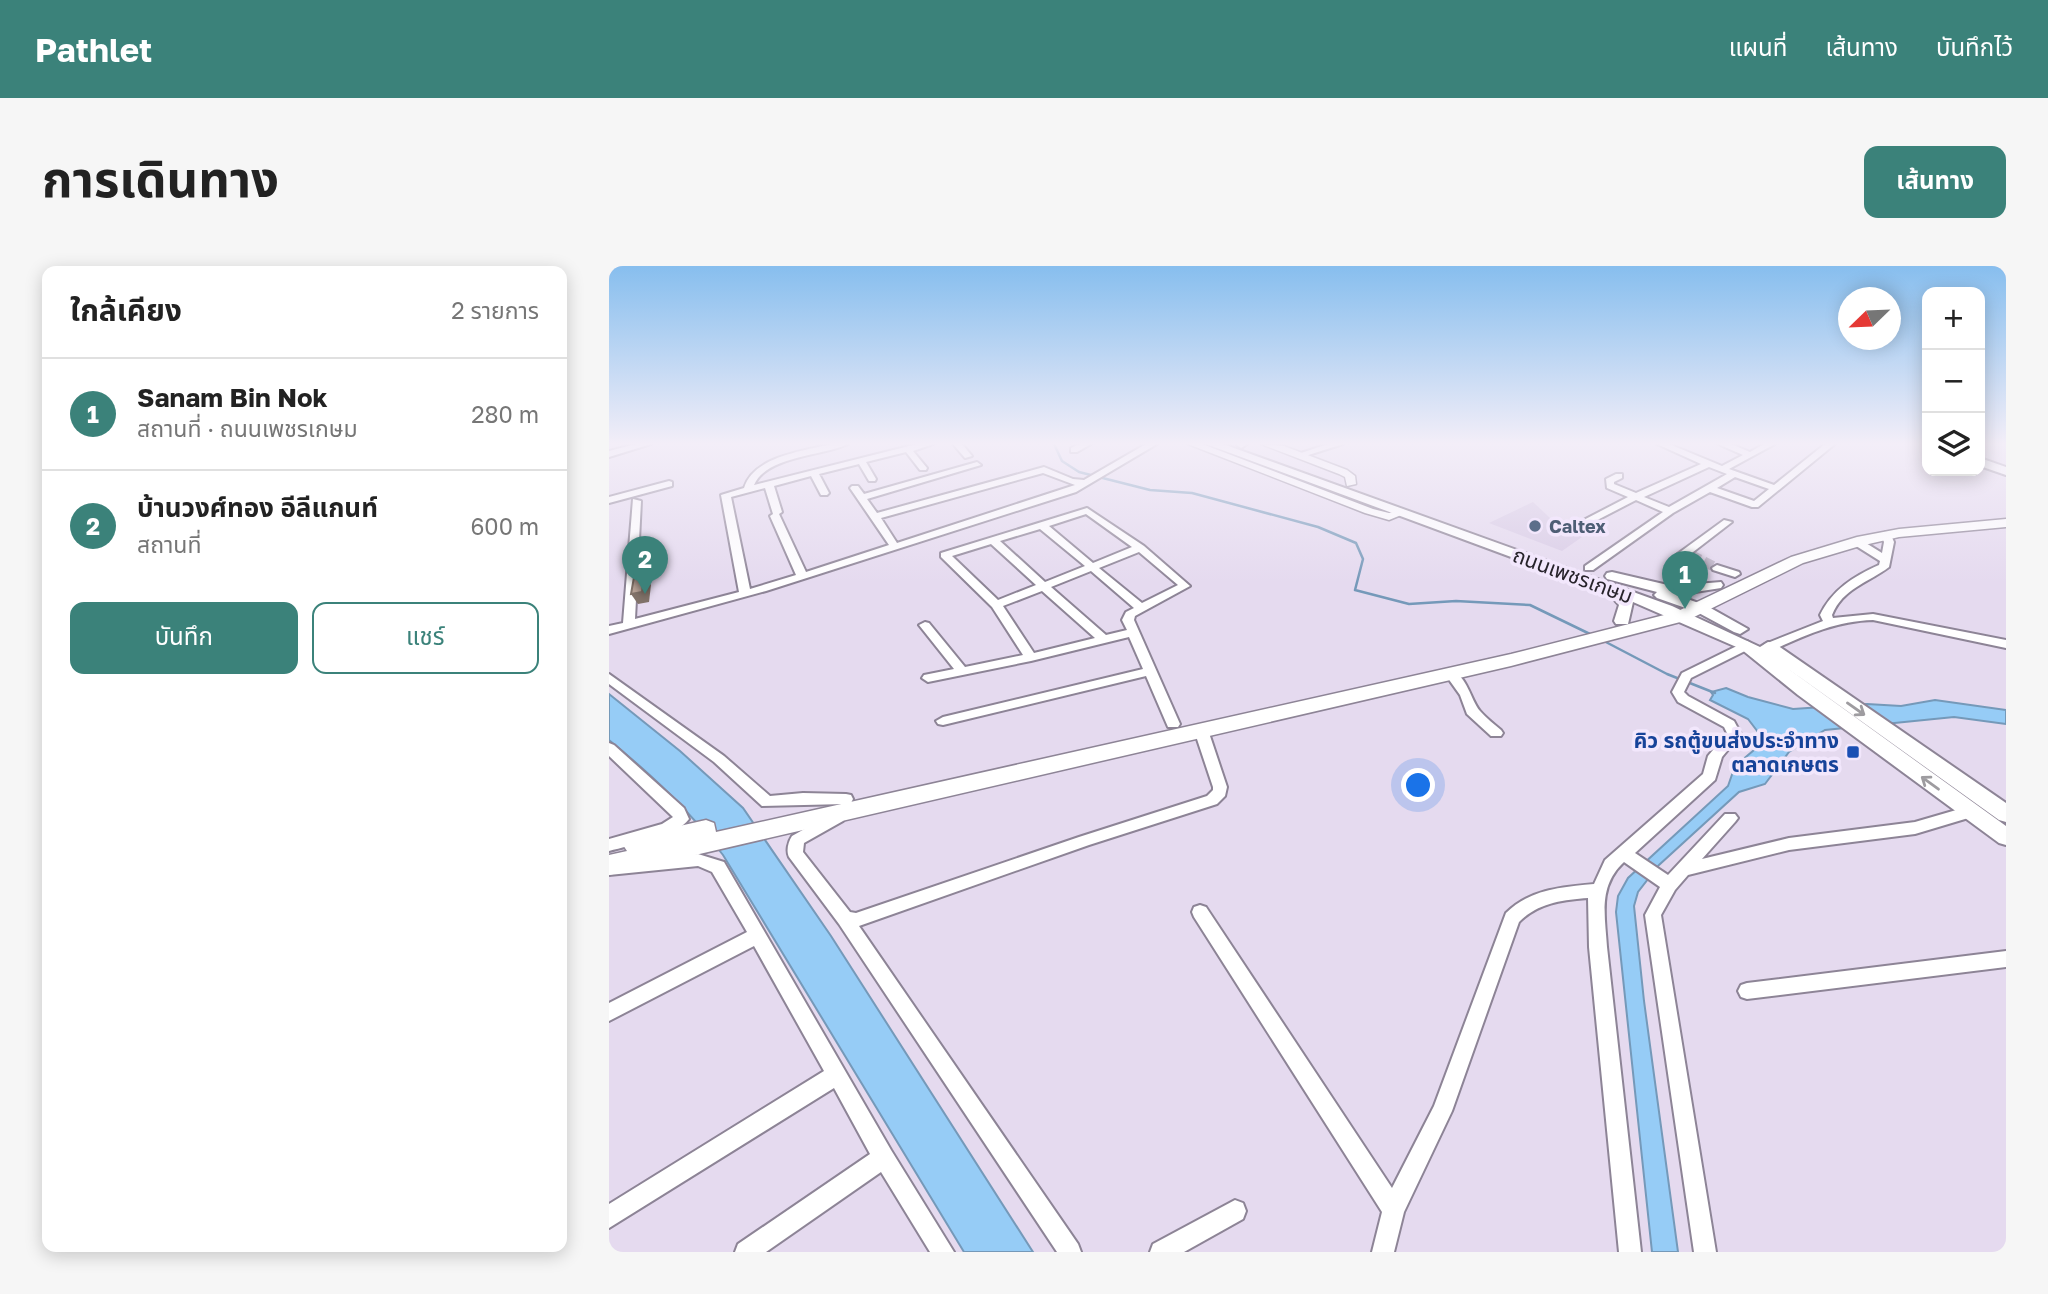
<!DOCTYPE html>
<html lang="th">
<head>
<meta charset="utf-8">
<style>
	body { margin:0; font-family:"Golos Text","Noto Sans Thai",sans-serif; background:#f6f6f6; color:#222 }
	.controls { position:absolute; right:21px; top:21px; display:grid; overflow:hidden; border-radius:14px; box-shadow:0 4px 18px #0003 }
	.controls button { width:63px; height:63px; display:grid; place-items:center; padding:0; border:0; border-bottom:2px solid #e0e0e0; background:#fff; color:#222; font:35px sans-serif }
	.compass { position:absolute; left:1229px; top:21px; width:63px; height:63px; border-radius:50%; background:#fff; box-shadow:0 4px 18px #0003; rotate:247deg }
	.you { position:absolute; left:810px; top:520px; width:24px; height:24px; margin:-18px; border:5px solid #fff; border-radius:50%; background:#1a73e8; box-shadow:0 0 0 10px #1a73e833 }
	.badge { display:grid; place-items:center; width:46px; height:46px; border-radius:50%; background:#3b827a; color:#fff; font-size:23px; font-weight:700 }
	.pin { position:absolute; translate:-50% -58px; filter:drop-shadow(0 2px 4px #0008) }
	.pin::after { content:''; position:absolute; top:37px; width:24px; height:21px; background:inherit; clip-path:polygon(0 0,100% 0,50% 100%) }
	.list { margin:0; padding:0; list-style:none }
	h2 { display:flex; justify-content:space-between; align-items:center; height:91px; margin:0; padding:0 28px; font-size:30px }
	h2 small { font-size:23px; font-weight:400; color:#767676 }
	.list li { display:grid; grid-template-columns:46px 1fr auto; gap:21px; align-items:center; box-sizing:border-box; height:112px; padding:0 28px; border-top:2px solid #e0e0e0 }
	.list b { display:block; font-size:26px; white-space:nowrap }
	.list p { margin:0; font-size:23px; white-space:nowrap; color:#767676 }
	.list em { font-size:23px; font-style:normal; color:#767676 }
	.actions { display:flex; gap:14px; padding:21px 28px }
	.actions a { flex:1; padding:16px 0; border:2px solid #3b827a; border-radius:14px; text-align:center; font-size:24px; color:#3b827a }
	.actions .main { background:#3b827a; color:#fff }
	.icon { flex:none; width:38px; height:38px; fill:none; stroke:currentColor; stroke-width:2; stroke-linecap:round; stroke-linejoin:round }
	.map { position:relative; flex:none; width:1397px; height:986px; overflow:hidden; border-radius:14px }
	header { display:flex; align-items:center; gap:42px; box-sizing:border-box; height:98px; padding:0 35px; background:#3b827a; color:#fff }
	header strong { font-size:33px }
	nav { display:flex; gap:38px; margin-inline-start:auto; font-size:24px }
	.intro { display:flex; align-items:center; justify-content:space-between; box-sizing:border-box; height:168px; padding:0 42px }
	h1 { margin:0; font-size:49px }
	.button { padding:18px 32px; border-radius:14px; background:#3b827a; color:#fff; font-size:24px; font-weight:700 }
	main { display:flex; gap:42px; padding:0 42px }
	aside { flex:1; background:#fff; border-radius:14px; box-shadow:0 4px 18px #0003 }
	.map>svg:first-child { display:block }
	.built { fill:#d9cce6 }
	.water { fill:#96ccf6; stroke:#7599b9; stroke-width:2 }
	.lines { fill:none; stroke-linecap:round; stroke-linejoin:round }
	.stream { stroke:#7599b9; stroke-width:2.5 }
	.minor-tunnel { stroke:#bfb5c8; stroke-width:10; stroke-dasharray:10 4.5; stroke-linecap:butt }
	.minor-casing { stroke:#8d8496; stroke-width:4 }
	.tertiary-casing { stroke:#8d8496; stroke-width:3 }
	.secondary-casing { stroke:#8d8496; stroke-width:4 }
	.primary-casing { stroke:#8d8496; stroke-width:3 }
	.minor { fill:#fff; fill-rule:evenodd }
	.tertiary { fill:#fff; fill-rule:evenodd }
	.secondary { fill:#fff; fill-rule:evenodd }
	.primary { fill:#fff; fill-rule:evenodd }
	.shaded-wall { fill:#82736a }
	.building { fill:#b9a498; stroke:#82736a; stroke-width:2 }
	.oneway { stroke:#9e9ca0 }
	.service-dot { fill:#5c6f8a; stroke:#f2e7fc; stroke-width:2.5 }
	.transit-dot { fill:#1a4fb4; stroke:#f2e7fc; stroke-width:2.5 }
	.labels { text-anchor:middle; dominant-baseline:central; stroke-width:7; stroke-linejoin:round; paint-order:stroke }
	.far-service-label { font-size:18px; font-weight:bold; fill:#4e5e75; stroke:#f2e7fc; text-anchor:start }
	.street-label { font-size:21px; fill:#27232b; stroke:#f2e7fc }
	.transit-label { font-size:21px; font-weight:bold; fill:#164399; stroke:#f2e7fc; text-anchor:end }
</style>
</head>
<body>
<header>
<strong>Pathlet</strong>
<nav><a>แผนที่</a><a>เส้นทาง</a><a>บันทึกไว้</a></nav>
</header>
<div class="intro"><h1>การเดินทาง</h1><a class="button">เส้นทาง</a></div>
<main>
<aside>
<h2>ใกล้เคียง<small>2 รายการ</small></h2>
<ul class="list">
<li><span class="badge">1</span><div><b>Sanam Bin Nok</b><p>สถานที่ · ถนนเพชรเกษม</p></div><em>280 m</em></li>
<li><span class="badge">2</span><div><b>บ้านวงศ์ทอง อีลีแกนท์</b><p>สถานที่</p></div><em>600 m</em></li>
</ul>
<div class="actions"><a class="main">บันทึก</a><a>แชร์</a></div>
</aside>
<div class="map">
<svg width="1397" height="986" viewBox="0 0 1397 986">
	<rect width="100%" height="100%" fill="#e5daef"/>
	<path class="built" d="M 924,236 L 941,252 L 973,271 L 953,285 L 880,257 Z"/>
	<g class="water">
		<path d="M 1117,422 L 1139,431 L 1184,443 L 1258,438 L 1292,440 L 1326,434 L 1397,444 L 1397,458 L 1345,451 L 1216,464 L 1180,486 L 1156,518 L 1130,526 L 1050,599 L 1029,626 L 1025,640 L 1035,735 L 1069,986 L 1043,986 L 1007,646 L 1009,630 L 1019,612 L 1119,520 L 1126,500 L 1151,479 L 1152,470 L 1139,453 L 1101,434 L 1104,429 L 1102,426 Z"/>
		<path d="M 0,428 L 71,485 L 134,542 L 222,670 L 424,986 L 355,986 L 114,589 C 79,543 44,510 0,474 Z"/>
	</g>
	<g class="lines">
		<g class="stream">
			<path d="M 445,178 L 453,195 L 470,206 L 541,224 L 583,227 L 709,261 L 747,277 L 754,293 L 746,324 L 800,338 L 847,335 L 921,339 L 983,369"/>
			<path d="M 993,374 L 1058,408 L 1106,427"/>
		</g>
		<path class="minor-tunnel" d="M 1082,289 L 1108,302"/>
		<g class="minor-casing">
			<g id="minor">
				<path d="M 27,178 L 42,178 L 0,191 L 0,185 Z"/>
				<path d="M 222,178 L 239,178 C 214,190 157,190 145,219 L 308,178 L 324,178 L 304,185 L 318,202 L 317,204 L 311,204 L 297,186 L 257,196 L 267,213 L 266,215 L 260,215 L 250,198 L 210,208 L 220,227 L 218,229 L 212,229 L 202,210 L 165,220 L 173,246 L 170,248 L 197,306 L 280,279 L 241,222 L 243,220 L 249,220 L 255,228 L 368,196 L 372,199 L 258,233 L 268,247 L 435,201 L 464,213 L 475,214 L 537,178 L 548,178 L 467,226 L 157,325 L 0,368 L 0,360 L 14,357 L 24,233 L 32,235 L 26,353 L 130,326 L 112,229 L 135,222 C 145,190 195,185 222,178 ZM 434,207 L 466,219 L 288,277 L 272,252 ZM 156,222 L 164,248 L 161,250 L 187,309 L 141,323 L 122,231 Z"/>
				<path d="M 344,178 L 353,178 L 363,190 L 356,192 Z"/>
				<path d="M 470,178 L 482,178 L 468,186 L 462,186 L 462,182 Z"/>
				<path d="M 638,178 L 632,182 L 628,179 L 628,178 Z"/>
				<path d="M 719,178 L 734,178 L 690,192 L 686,189 Z"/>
				<path d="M 1048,178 L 1060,178 L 1113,200 L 1134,189 L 1109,178 L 1122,178 L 1141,186 L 1155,178 L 1166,178 L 1120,203 L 1165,219 L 1216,178 L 1226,178 L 1149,241 L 1143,241 L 1101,226 L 1064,247 L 984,304 L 976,304 L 976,300 L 1054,246 L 1027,234 L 971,263 L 965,263 L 965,259 L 1019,231 L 998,222 L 997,213 L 1007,208 L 1013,208 L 1013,212 L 1005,216 L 1005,218 L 1027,227 L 1092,198 ZM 1100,201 L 1118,208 L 1060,241 L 1035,231 ZM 1126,211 L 1160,223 L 1145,235 L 1108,222 Z"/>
				<path d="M 60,215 L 63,216 L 63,220 L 0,237 L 0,231 Z"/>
				<path d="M 478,242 L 535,280 L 581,320 L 526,350 L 525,354 L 571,458 L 569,461 L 559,461 L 537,410 L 334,459 L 329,458 L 327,455 L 334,451 L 534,403 L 520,371 L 422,395 L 319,416 L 313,412 L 315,409 L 345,403 L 310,359 L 316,356 L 320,357 L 356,401 L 414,389 L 383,341 L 332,291 L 332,287 ZM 477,248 L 523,281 L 484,297 L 440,260 ZM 431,263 L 476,300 L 436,316 L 391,275 ZM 382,278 L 427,319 L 389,334 L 343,290 ZM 530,286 L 569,319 L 533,337 L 490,302 ZM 482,305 L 525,342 L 517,346 L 513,354 L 518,364 L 497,369 L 442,321 ZM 433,325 L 486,372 L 425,387 L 394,340 Z"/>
				<path d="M 1115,254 L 1123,256 L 1075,293 L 1067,293 L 1067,289 Z"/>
				<path d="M 1277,266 L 1281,267 L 1285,276 L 1280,301 C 1259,317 1234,322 1223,349 L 1224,352 L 1264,348 L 1397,374 L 1397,382 L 1264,354 C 1227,355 1197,369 1164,384 L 1156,384 L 1154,381 L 1156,378 L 1214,355 L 1211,349 C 1223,324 1245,310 1270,299 L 1271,295 L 1244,278 L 1244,274 L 1252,274 L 1273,287 L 1275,276 L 1272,269 Z"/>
				<path d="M 1108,299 L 1130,306 L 1131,308 L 1126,311 L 1104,304 L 1103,302 Z"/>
				<path d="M 1138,375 L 1144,379 L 1142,382 L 1082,412 L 1075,426 L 1079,430 L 1125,455 L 1132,468 L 1113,491 L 1106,514 L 1026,587 L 1059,609 L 1116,548 L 1126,548 L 1129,552 L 1126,556 L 1093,593 L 1180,572 L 1306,556 L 1361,540 L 1366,542 L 1368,546 L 1366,550 L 1306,568 L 1180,584 L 1079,609 L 1066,624 L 1052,649 L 1107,986 L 1085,986 L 1036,649 L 1051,621 L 1015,596 C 989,620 996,649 998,681 L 1032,986 L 1010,986 L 980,681 L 979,632 C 953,634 929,637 910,656 L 843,845 L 795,946 L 785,986 L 763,986 L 773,946 L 585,651 L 583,646 L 585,641 L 591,639 L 597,641 L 783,922 L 825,840 L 897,647 C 921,623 953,621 985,618 L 996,594 L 1094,508 L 1099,490 L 1118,467 L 1115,461 L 1069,436 L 1063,426 L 1073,407 Z"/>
				<path d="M 842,404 C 859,411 861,433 871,445 C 877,452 885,458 892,464 L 894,467 L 892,470 L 882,470 L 858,448 L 851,429 L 836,408 Z"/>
				<path d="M 0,408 L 115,490 L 161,530 L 194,527 L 237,528 L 242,529 L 244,533 L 242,537 L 237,538 L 153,540 L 105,496 L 0,418 Z"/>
				<path d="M 592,459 L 599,464 L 618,521 L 616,530 L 608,538 L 480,579 L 250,660 L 469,978 L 472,986 L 448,986 L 230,658 L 180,591 C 177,585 179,576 183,570 L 224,547 L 234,547 L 237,551 L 234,555 L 195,577 L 194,586 L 241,646 L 247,647 L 470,571 L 598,530 L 604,524 L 604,521 L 585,464 Z"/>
				<path d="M 0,477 L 5,479 L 75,542 L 80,553 C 67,571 22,579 0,585 L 0,573 L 53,558 L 64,551 L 0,490 Z"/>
				<path d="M 89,588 L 115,596 L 282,884 L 345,986 L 321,986 L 272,906 L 157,986 L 126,986 L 129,978 L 261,888 L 225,822 L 0,962 L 0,938 L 215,805 L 145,680 L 0,755 L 0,737 L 138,666 L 103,606 L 89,600 L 0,609 L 0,597 Z"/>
				<path d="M 1397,685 L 1397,701 L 1138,733 L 1132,731 L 1129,725 L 1132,719 L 1138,717 Z"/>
				<path d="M 626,934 L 634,937 L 637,945 L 634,953 L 575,986 L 541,986 L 544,978 Z"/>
			</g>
		</g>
		<g class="tertiary-casing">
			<g id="tertiary">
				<path d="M 579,178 L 593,178 L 764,243 L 780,247 L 792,244 L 797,247 L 780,254 L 756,247 Z"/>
				<path d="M 652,178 L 675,180 L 738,204 L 746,210 L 747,218 L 738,220 L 736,211 L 730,208 Z"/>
			</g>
		</g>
		<g class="secondary-casing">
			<g id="secondary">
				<path d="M 597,178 L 614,178 L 1063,340 L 1151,381 L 1159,376 L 1165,377 L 1397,537 L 1397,556 L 1390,554 L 1174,399 L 1397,560 L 1397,579 L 1390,577 L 1189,429 L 1132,383 L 1024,336 L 1019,358 L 1007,358 L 1005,355 L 1010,339 L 999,327 Z"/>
				<path d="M 1371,192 L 1397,201 L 1397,209 L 1371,200 Z"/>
				<path d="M 1003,306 L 1063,320 L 1112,316 L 1114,319 L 1112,322 L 1067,329 L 1098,340 L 1139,363 L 1131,368 L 1125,366 L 1088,346 L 1048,332 L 1045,329 L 1048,326 L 998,313 L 996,310 L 998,307 Z"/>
			</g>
		</g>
		<g class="primary-casing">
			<path id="primary" d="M 1397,253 L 1397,261 L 1290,271 L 1251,280 L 1194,297 L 1079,354 L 902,400 L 0,609 L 0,589 L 18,585 L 14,579 L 18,573 L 26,570 L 97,554 L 105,557 L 107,566 L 902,388 L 1067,346 L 1182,291 L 1248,271 L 1290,263 Z"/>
		</g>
		<use href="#minor" class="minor"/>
		<use href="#tertiary" class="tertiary"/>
		<use href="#secondary" class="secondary"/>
		<use href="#primary" class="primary"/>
	</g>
	<path class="shaded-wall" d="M 35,309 L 42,319 L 40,336 L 29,338 L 22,328 Z"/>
	<path class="building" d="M 35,309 L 33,326 L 22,328 L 25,311 Z"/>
	<defs><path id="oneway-shaft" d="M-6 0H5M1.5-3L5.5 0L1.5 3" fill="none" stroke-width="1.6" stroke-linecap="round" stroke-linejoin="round" transform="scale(1.75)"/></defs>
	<g class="oneway">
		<use href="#oneway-shaft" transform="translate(1247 443) rotate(35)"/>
		<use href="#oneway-shaft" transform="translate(1321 517) rotate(-144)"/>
	</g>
	<linearGradient id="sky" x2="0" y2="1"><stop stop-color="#87beee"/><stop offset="0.56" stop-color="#f3eef8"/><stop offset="1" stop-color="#f3eef8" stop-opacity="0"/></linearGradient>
	<rect width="1397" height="317" fill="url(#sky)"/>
	<circle class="service-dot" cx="926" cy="260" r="7"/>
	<rect class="transit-dot" x="1237" y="479" width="14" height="14" rx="3.5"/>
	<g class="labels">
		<g class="far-service-label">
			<text x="940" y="260">Caltex</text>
		</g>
		<g class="street-label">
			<text transform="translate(964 309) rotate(20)">ถนนเพชรเกษม</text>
		</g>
		<g class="transit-label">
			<text x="1230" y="474">คิว รถตู้ขนส่งประจำทาง<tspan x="1230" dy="24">ตลาดเกษตร</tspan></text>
		</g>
	</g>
</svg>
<div class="controls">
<button>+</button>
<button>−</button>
<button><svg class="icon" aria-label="layers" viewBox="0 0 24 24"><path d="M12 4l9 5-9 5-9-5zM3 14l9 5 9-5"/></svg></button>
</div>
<svg class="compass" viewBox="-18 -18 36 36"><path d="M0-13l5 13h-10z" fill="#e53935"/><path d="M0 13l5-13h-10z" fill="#767676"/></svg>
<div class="you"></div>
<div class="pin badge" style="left:1076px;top:343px">1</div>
<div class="pin badge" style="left:36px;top:328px">2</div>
</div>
</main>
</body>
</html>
